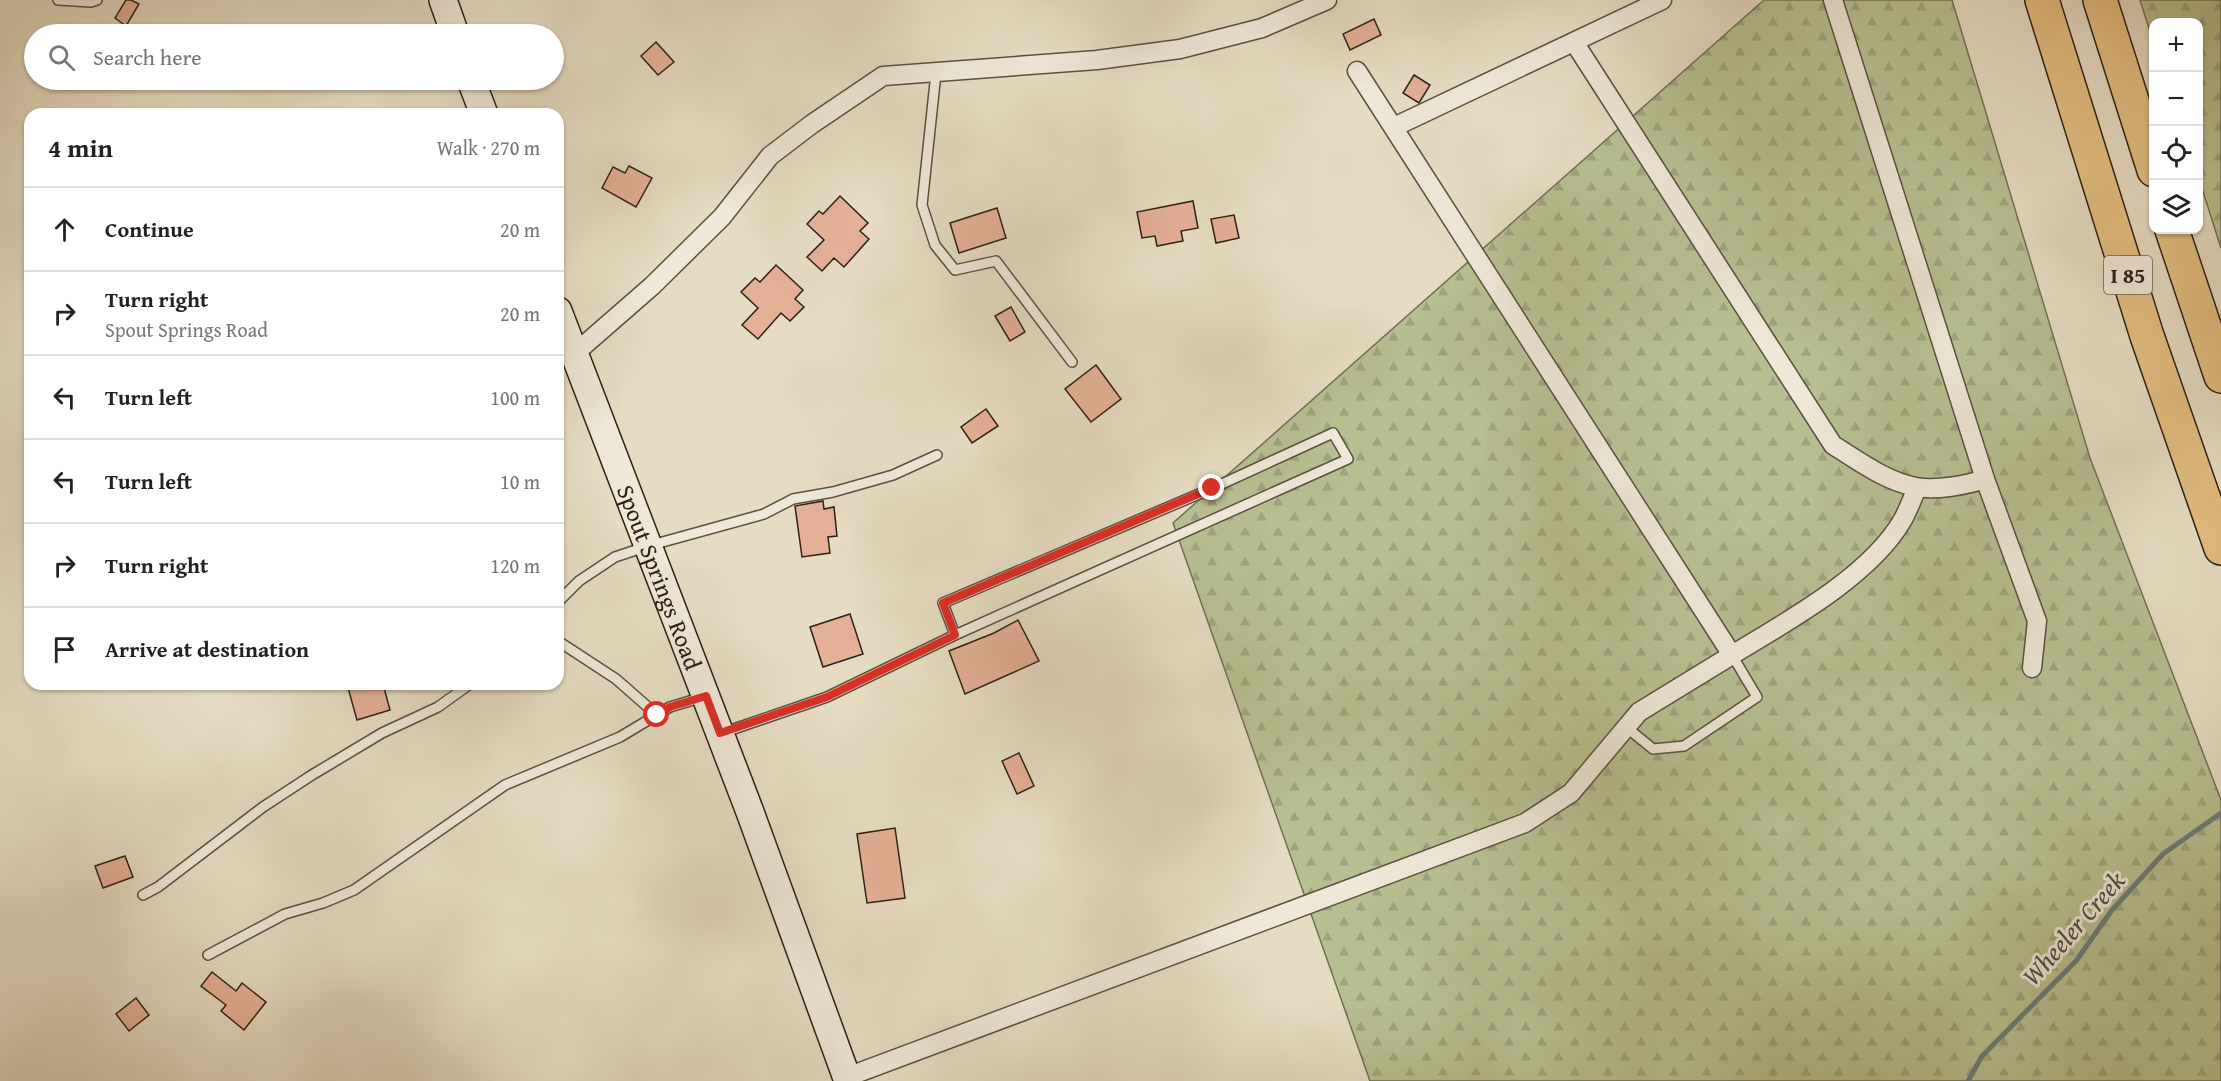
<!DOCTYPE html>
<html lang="en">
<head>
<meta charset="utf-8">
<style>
	body { margin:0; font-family:"Gentium Book Plus",serif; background:#f6f6f6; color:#222 }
	.controls { position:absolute; right:18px; top:18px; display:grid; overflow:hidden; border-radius:12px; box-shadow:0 2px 4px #0004 }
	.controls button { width:54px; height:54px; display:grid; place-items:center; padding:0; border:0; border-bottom:2px solid #e0e0e0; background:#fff; color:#222; font:30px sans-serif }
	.stop { position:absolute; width:18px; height:18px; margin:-14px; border:4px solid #d93025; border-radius:50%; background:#fff }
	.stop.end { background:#d93025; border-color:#fff; box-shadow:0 2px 6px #0008 }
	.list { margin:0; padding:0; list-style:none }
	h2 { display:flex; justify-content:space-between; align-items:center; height:78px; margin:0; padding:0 24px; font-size:26px }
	h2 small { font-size:20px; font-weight:400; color:#767676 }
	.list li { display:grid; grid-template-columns:39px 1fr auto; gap:18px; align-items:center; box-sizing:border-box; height:84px; padding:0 24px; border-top:2px solid #e0e0e0 }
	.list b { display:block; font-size:22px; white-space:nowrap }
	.list p { margin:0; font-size:20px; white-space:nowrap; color:#767676 }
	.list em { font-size:20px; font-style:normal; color:#767676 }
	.icon { flex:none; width:33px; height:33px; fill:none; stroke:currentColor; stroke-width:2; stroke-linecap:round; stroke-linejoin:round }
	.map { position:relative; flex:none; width:2221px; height:1081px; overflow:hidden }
	.search { position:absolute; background:#fff; box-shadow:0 2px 4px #0004; left:24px; top:24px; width:540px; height:66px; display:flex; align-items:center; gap:15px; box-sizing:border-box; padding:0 21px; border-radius:33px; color:#767676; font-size:22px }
	.panel { position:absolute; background:#fff; box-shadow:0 2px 4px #0004; left:24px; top:108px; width:540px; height:582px; border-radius:18px }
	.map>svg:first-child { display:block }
	.forest { fill:url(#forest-firs); stroke:#727053; stroke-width:1.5 }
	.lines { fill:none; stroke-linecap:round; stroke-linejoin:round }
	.stream { stroke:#6c7d78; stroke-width:5 }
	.building { fill:#e4b096; stroke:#2c2115; stroke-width:1.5 }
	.lane-casing { stroke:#5a5040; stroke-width:12 }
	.street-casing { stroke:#5a5040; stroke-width:21 }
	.secondary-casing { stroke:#2c2115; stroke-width:30 }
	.highway-casing { stroke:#2c2115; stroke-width:36 }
	.lane { stroke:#efe8d7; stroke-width:9 }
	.street { stroke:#efe8d7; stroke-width:18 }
	.secondary { stroke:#efe8d7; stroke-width:27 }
	.highway { stroke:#e3be81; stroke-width:33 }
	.route { stroke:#d93025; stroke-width:8 }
	.labels { text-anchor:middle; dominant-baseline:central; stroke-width:6; stroke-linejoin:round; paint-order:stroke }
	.shield { fill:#efe8d7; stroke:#665d4f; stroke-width:1.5 }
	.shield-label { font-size:22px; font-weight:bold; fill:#2c2115 }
	.street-label { font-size:24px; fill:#2c2115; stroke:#efe8d7 }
	.water-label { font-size:26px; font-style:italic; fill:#4c4f47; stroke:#efe8d7 }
</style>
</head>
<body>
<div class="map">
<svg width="2221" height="1081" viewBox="0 0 2221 1081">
	<defs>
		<pattern id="forest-firs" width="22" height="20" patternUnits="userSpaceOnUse" patternTransform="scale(1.5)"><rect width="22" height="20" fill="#b8bf91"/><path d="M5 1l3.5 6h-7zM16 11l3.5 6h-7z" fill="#9ea47c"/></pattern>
	</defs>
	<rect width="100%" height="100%" fill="#e6dcc2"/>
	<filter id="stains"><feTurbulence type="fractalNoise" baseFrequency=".00333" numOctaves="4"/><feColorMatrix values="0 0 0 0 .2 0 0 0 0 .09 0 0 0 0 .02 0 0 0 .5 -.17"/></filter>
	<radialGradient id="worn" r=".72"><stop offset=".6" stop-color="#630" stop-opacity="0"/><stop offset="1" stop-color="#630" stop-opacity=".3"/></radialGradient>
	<g class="forest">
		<path d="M 1764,0 L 1952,0 L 2090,458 L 2221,800 L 2221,1081 L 1370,1081 L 1173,523 Z"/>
		<path d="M 2140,0 L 2221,0 L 2221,248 L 2199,179 L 2198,22 L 2154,22 L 2153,41 Z"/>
	</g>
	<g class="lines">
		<path class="stream" d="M 1968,1081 L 1982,1056 L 2076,961 L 2112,910 L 2163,854 L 2221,813"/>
	</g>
	<g class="building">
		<path d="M 126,0 L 131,0 L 139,4 L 126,26 L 115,18 Z"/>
		<path d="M 1374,19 L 1381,35 L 1350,50 L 1343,34 Z"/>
		<path d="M 656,42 L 674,62 L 658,75 L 641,56 Z"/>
		<path d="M 1414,75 L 1430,85 L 1419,103 L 1403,93 Z"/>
		<path d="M 629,166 L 652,178 L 636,207 L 602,188 L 613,167 L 625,173 Z"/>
		<path d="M 840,196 L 868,223 L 860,231 L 869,239 L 844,267 L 834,258 L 822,271 L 807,257 L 824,240 L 807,224 L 819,211 L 823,214 Z"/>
		<path d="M 1193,201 L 1198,228 L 1181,231 L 1183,241 L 1157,246 L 1155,236 L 1142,238 L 1137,212 Z"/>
		<path d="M 997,208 L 1006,238 L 959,253 L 950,223 Z"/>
		<path d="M 1234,215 L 1239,238 L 1216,243 L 1211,219 Z"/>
		<path d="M 776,265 L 803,290 L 795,299 L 804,307 L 790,321 L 781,313 L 758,339 L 742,325 L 758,308 L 741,292 L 755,278 L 760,282 Z"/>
		<path d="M 1011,307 L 1025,332 L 1010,341 L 995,316 Z"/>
		<path d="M 1096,365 L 1121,399 L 1091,422 L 1065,389 Z"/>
		<path d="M 986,409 L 998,426 L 972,443 L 961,427 Z"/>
		<path d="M 823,501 L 824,509 L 834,507 L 837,536 L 828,537 L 830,553 L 802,557 L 795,506 Z"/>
		<path d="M 850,614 L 863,654 L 823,667 L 810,627 Z"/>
		<path d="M 1018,620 L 1039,661 L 965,694 L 949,651 L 994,633 Z"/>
		<path d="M 347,684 L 383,684 L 390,710 L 357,720 Z"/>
		<path d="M 1019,753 L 1034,786 L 1017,794 L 1002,761 Z"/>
		<path d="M 895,828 L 905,898 L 867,903 L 857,834 Z"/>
		<path d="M 125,856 L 133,877 L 103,888 L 95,866 Z"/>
		<path d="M 212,972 L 236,991 L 242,983 L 266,1002 L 244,1030 L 221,1011 L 226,1005 L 201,986 Z"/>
		<path d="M 136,998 L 149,1015 L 129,1031 L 116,1014 Z"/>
	</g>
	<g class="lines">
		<g class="lane-casing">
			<g id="lane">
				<path d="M 58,0 L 91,2 L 97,0"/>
				<path d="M 936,73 L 922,205 L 935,245 L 955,270 L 996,261 L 1072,362"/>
				<path d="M 558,602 L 579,581 L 615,557 L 648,546 L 764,514 L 793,499 L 833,492 L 893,475 L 937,455"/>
				<path d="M 558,641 L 616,679 L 657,715"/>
				<path d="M 1626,727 L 1653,749 L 1684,746 L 1757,697 L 1732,655"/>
				<path d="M 722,733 L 827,697 L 955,635 L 1348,459 L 1333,433 L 1213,488 L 943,603 L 955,635"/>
				<path d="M 143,895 L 158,887 L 263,807 L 312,775 L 382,733 L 438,707 L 470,684"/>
				<path d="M 208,955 L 285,914 L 323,903 L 354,890 L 505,785 L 620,737 L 670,707 L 703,697"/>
			</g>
		</g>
		<g class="street-casing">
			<g id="street">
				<path d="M 1833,0 L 1985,479 L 2037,621 L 2032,668"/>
				<path d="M 1574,42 L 1833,445 C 1859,461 1885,481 1916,487 C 1935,491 1967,485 1985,479"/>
				<path d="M 1394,127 L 1662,0"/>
				<path d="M 574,354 L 652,286 L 722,217 L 770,156 L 812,124 L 883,76 L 1097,60 L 1180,49 L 1262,28 L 1327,0"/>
				<path d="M 1732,655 C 1786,622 1869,577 1902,521 C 1908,511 1912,499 1917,488"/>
				<path d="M 847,1077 L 1525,823 L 1571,793 L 1639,712 L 1732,655 L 1357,71"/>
			</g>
		</g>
		<g class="secondary-casing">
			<g id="secondary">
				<path d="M 443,0 L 455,34"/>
				<path d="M 471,80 L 484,114"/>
				<path id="s1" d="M 558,311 L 750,812 L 848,1081"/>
			</g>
		</g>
		<g class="highway-casing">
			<g id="highway">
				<path d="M 2042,0 L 2147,336 L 2221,548"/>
				<path d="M 2100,0 L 2154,170"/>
				<path d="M 2172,230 L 2221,376"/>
			</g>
		</g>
		<use href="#lane" class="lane"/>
		<use href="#street" class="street"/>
		<use href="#secondary" class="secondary"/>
		<use href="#highway" class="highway"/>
	</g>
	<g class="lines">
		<path class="route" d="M 657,715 L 670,707 L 706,696 L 720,733 L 827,697 L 955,635 L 943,603 L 1212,488"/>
	</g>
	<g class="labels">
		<rect class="shield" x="2104" y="256" width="48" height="38" rx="4.5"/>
		<g class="shield-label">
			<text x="2128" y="275">I 85</text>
		</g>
		<g class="street-label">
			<text stroke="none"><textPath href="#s1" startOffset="285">Spout Springs Road</textPath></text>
		</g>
		<g class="water-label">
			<text transform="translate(2073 928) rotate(-49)">Wheeler Creek</text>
		</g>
	</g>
	<rect width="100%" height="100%" filter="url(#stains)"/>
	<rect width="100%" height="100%" fill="url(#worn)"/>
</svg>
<div class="controls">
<button>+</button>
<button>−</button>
<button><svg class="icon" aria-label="locate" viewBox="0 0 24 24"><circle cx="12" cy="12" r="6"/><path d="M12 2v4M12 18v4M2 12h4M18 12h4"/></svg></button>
<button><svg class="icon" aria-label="layers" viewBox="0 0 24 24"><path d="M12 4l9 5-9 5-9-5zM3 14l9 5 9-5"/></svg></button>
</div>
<div class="stop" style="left:657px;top:715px"></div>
<div class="stop end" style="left:1212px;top:488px"></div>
<div class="search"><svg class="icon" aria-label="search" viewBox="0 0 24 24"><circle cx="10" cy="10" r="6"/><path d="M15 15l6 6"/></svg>Search here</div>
<section class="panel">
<h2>4 min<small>Walk · 270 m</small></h2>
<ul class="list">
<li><svg class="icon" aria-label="ahead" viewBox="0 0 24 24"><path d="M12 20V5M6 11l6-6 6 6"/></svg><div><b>Continue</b></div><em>20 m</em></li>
<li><svg class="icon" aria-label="right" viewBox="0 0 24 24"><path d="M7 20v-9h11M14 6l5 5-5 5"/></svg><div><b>Turn right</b><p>Spout Springs Road</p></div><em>20 m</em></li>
<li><svg class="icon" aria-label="left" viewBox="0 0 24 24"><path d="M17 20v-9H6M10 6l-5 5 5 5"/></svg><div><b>Turn left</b></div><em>100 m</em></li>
<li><svg class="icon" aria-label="left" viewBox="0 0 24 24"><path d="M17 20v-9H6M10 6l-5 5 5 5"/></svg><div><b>Turn left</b></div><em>10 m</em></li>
<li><svg class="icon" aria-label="right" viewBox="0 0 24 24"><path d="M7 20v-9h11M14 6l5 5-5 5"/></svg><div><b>Turn right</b></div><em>120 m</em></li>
<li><svg class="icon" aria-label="arrive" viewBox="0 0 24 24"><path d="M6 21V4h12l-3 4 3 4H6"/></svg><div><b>Arrive at destination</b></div></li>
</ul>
</section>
</div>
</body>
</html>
